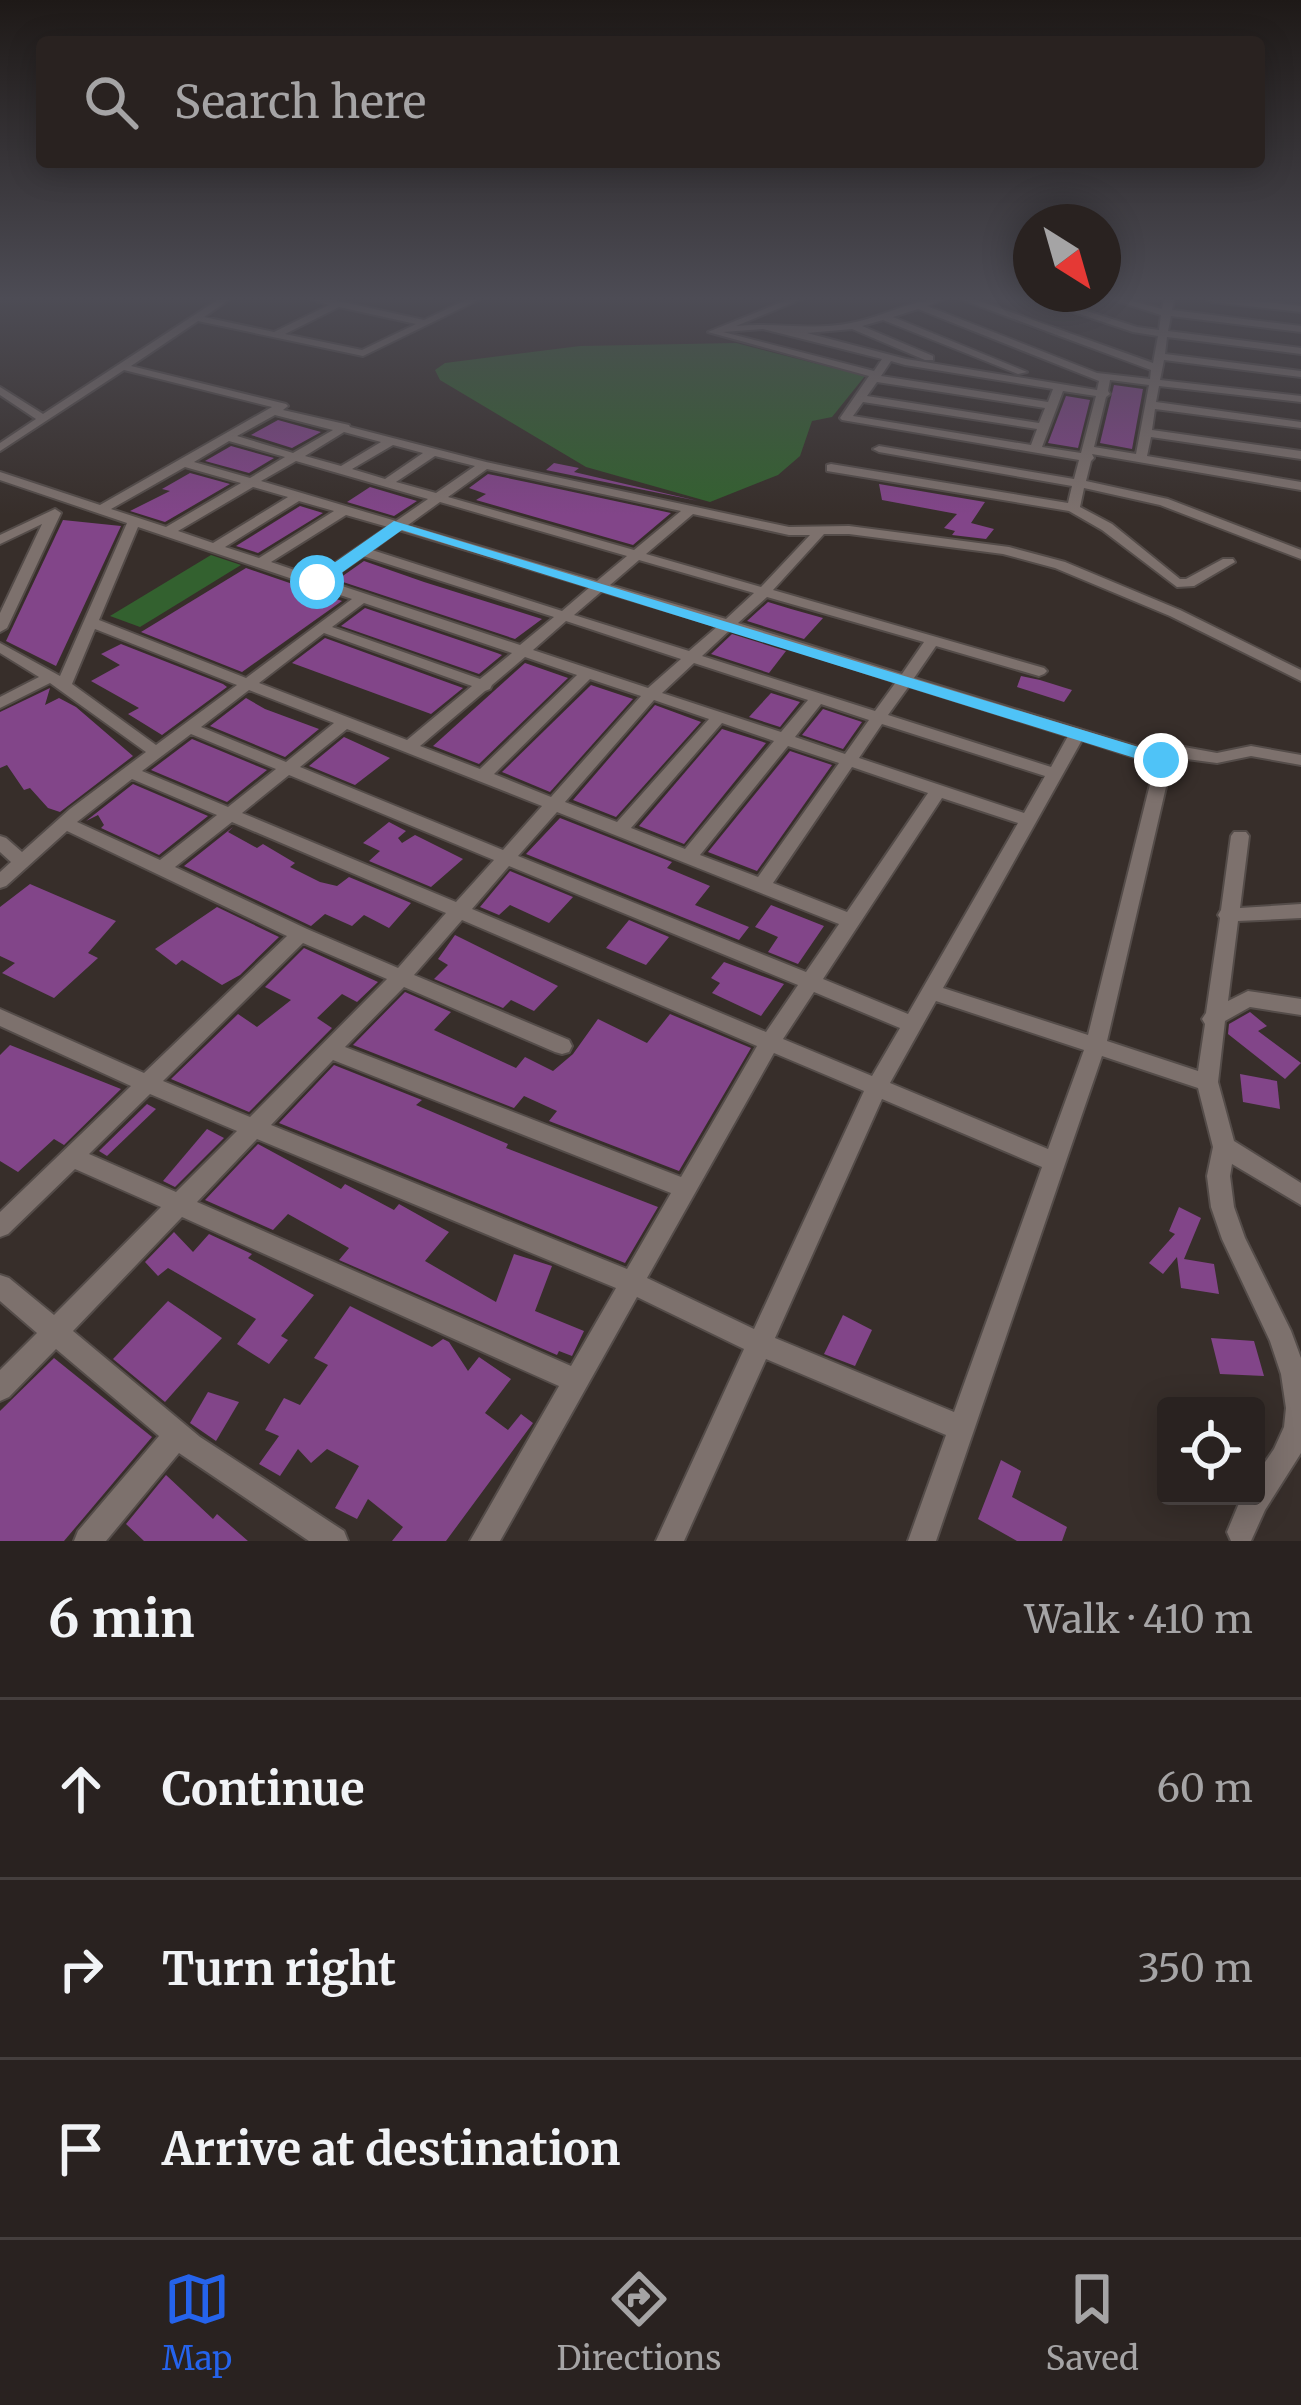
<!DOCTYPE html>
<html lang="en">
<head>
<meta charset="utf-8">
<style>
	body { margin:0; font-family:Merriweather,serif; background:#352f2d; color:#f1f3f6 }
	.controls { position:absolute; right:36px; bottom:36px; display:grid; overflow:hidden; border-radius:12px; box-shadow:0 6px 30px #0003 }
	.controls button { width:108px; height:108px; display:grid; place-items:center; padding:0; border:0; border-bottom:3px solid #453f3e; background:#292220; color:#f1f3f6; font:60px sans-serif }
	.compass { position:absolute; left:1013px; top:204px; width:108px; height:108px; border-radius:50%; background:#292220; box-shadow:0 6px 30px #0003; rotate:143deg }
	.stop { position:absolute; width:36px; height:36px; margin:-27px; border:9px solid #4fc3f7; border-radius:50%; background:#fff }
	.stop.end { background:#4fc3f7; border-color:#fff; box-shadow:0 3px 12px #0008 }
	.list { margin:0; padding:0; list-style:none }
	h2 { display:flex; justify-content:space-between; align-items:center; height:156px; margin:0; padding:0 48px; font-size:51px }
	h2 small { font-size:39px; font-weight:400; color:#a5a4a5 }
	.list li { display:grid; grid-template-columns:78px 1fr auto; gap:36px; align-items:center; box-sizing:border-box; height:180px; padding:0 48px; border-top:3px solid #453f3e }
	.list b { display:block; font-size:45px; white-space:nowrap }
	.list em { font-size:39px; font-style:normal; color:#a5a4a5 }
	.icon { flex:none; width:66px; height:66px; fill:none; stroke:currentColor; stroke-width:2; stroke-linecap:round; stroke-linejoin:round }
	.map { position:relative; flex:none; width:1301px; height:1541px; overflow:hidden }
	.search { position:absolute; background:#292220; box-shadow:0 6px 30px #0003; left:36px; right:36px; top:36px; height:132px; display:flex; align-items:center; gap:30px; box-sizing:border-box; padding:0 42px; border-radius:12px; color:#a5a4a5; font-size:45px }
	.sheet { height:696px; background:#292220 }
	nav { display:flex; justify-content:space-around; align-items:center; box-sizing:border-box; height:168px; border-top:3px solid #453f3e; background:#292220; font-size:33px; color:#a5a4a5 }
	nav a { display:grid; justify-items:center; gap:6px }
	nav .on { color:#2563eb }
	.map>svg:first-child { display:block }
	.green { fill:#33612f }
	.building { fill:#824589 }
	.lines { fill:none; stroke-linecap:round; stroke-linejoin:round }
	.street-casing { stroke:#544c49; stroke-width:4 }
	.street { fill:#7d716d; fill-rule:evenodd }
	.route { fill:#4fc3f7 }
</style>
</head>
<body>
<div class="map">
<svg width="1301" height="1541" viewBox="0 0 1301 1541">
	<rect width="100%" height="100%" fill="#372e2a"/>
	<g class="green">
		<path d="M 736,343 L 865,376 L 832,417 L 812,421 L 800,456 L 778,475 L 710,502 L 586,467 L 440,380 L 435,370 L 445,363 L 580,346 Z"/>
		<path d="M 211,555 L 241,565 L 140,627 L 110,616 Z"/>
	</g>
	<g class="building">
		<path d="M 1114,385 L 1143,389 L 1132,449 L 1100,443 Z"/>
		<path d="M 1066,396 L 1090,400 L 1078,448 L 1048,443 Z"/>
		<path d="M 278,420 L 321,432 L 292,448 L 251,435 Z"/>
		<path d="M 231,446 L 274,458 L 249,473 L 205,461 Z"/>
		<path d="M 554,463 L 579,468 L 574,472 L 698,501 L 546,470 Z"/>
		<path d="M 190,473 L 230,484 L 165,522 L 130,511 L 170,491 L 162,489 Z"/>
		<path d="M 488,474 L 531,483 L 671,513 L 633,545 L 476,500 L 486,494 L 469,488 Z"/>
		<path d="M 879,484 L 985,502 L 971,523 L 994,529 L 986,539 L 952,535 L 955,531 L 944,528 L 957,514 L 882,500 Z"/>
		<path d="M 370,487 L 417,501 L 394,516 L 347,502 Z"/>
		<path d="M 300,506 L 323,513 L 258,553 L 236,546 Z"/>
		<path d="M 63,520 L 121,526 L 56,666 L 6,641 Z"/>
		<path d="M 364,561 L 424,582 L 542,619 L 515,639 L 337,580 Z"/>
		<path d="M 246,568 L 342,601 L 242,672 L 141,632 Z"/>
		<path d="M 768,602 L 791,609 L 823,618 L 804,639 L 747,621 Z"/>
		<path d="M 365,608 L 497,653 L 502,655 L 479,674 L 341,626 Z"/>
		<path d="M 732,634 L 786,651 L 769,673 L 711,654 Z"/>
		<path d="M 325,638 L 463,688 L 431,714 L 292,663 Z"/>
		<path d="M 121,644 L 223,684 L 227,687 L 162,735 L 128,714 L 139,708 L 91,681 L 120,665 L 101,654 Z"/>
		<path d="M 525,663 L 568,678 L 479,764 L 433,746 Z"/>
		<path d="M 1021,676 L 1040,680 L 1072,690 L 1064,702 L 1017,687 Z"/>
		<path d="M 591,685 L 633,699 L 550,792 L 502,772 Z"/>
		<path d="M 50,688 L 45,705 L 59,698 L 76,707 L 133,756 L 60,812 L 48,808 L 30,788 L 24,790 L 7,765 L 0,768 L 0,712 Z"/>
		<path d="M 771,693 L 800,702 L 780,727 L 749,717 Z"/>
		<path d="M 246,698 L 265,709 L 319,729 L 285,757 L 210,726 Z"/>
		<path d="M 655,705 L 701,722 L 616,817 L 573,800 Z"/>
		<path d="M 823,709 L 862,722 L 843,749 L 802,735 Z"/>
		<path d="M 722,729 L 766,743 L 684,844 L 639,826 Z"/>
		<path d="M 344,737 L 390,758 L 355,785 L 309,766 Z"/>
		<path d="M 192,739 L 267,770 L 227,802 L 151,770 Z"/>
		<path d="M 790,751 L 832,765 L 757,871 L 708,852 Z"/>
		<path d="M 133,784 L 208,816 L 159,855 L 101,828 L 104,825 L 98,815 L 86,821 Z"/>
		<path d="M 560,818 L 672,862 L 667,868 L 710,886 L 695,905 L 749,927 L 739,940 L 526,854 Z"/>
		<path d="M 389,822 L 406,831 L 398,838 L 402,843 L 415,835 L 463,859 L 431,887 L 369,861 L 380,851 L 363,843 Z"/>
		<path d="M 233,827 L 228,832 L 257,848 L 263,844 L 295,863 L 290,867 L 320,882 L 337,886 L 349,877 L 411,903 L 389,928 L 364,915 L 352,926 L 325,914 L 311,926 L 184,866 Z"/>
		<path d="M 510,871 L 573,897 L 549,923 L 510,905 L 499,915 L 480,907 Z"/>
		<path d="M 30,884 L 116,921 L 88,953 L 98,958 L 54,998 L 2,973 L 15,963 L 0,956 L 0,907 Z"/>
		<path d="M 771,905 L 824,926 L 798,964 L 768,952 L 778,937 L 755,927 Z"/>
		<path d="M 217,907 L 279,937 L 240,975 L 222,985 L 182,960 L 176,965 L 155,949 Z"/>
		<path d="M 629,920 L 669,937 L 646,965 L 606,948 Z"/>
		<path d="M 455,935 L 558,986 L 534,1011 L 511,1000 L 503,1008 L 434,979 L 448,965 L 438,959 Z"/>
		<path d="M 304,948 L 378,982 L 357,1002 L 342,994 L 317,1018 L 332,1028 L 249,1112 L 171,1079 L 238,1014 L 257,1027 L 291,1000 L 265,987 Z"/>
		<path d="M 724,962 L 784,984 L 761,1016 L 712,993 L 720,983 L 711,978 Z"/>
		<path d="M 405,992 L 451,1012 L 434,1030 L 516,1068 L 525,1057 L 553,1071 L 573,1054 L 598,1019 L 647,1043 L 670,1014 L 751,1048 L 679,1171 L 549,1121 L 557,1111 L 524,1096 L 514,1108 L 353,1045 Z"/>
		<path d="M 1250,1012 L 1267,1026 L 1258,1031 L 1301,1063 L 1285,1079 L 1228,1034 L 1229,1024 Z"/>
		<path d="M 10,1045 L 121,1089 L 64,1145 L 54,1139 L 18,1172 L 0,1161 L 0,1055 Z"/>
		<path d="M 334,1065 L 422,1100 L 416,1105 L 508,1144 L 506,1148 L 658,1207 L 625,1263 L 279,1123 Z"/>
		<path d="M 1240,1074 L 1277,1081 L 1280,1109 L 1243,1102 Z"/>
		<path d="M 147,1104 L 156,1109 L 107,1156 L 99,1151 Z"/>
		<path d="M 207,1129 L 224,1138 L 175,1187 L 163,1181 Z"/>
		<path d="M 258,1144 L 341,1189 L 345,1184 L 394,1210 L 399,1204 L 449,1232 L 425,1261 L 496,1302 L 514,1254 L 552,1266 L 535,1311 L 584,1331 L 572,1356 L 559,1351 L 557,1355 L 339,1260 L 349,1248 L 288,1214 L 273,1230 L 205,1200 Z"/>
		<path d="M 1179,1207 L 1201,1218 L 1184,1259 L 1214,1264 L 1219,1294 L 1181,1288 L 1177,1257 L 1163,1274 L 1149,1263 L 1175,1234 L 1169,1231 Z"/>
		<path d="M 174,1232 L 193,1252 L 209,1234 L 252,1254 L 248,1258 L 314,1295 L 281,1336 L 288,1340 L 269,1364 L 237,1344 L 256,1319 L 168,1268 L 158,1276 L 145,1262 Z"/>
		<path d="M 168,1301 L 222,1338 L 165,1402 L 113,1359 Z"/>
		<path d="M 350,1306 L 432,1347 L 443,1339 L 449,1342 L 468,1371 L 479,1357 L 511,1379 L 485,1413 L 508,1430 L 521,1414 L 533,1423 L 446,1541 L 392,1541 L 403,1527 L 368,1499 L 357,1519 L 335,1508 L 359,1466 L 327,1449 L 311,1463 L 298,1449 L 280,1476 L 259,1464 L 279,1436 L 265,1430 L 284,1398 L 300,1405 L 328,1365 L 314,1358 Z"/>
		<path d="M 843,1315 L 872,1330 L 855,1366 L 824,1354 Z"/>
		<path d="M 1211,1338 L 1254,1341 L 1264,1376 L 1220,1374 Z"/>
		<path d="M 54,1358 L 152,1437 L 64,1541 L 0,1541 L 0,1411 Z"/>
		<path d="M 208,1392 L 239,1402 L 216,1441 L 190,1423 Z"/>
		<path d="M 1001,1460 L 1021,1471 L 1012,1497 L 1067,1527 L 1062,1541 L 1017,1541 L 978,1519 Z"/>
		<path d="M 166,1475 L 213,1519 L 217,1514 L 248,1541 L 144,1541 L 126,1524 Z"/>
	</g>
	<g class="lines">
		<g class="street-casing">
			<g id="street">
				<path d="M 219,299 L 230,299 L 204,317 L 274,332 L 329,305 L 311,299 L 329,299 L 424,320 L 468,299 L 480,299 L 363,356 L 198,321 L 131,366 L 286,404 L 288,406 L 283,410 L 349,425 L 350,427 L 486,462 L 789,527 L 849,526 L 1009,547 L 1065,562 L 1180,610 L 1301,670 L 1301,681 L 1170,616 L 1055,568 L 1003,554 L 849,534 L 824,534 L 773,590 L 1044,668 L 1047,671 L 1044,674 L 1039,676 L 936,646 L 914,678 L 1141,748 L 1173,745 L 1217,753 L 1251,746 L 1301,755 L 1301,765 L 1251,756 L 1217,763 L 1164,756 L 1172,761 L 1107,1041 L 1198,1071 L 1205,1024 L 1202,1019 L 1206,1013 L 1220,918 L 1218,915 L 1221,910 L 1231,836 L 1234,832 L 1246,832 L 1249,836 L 1240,908 L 1301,904 L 1301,918 L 1238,921 L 1228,1001 L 1248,991 L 1301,999 L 1301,1015 L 1250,1007 L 1225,1021 L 1218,1082 L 1234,1141 L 1301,1183 L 1301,1205 L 1232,1164 L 1230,1176 L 1234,1207 L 1245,1238 L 1291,1331 L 1301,1358 L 1301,1453 L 1265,1510 L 1251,1541 L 1231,1541 L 1227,1532 L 1242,1496 L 1256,1496 L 1256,1475 L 1274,1449 L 1284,1427 L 1286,1408 L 1281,1374 L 1270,1341 L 1222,1239 L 1211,1207 L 1207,1176 L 1213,1147 L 1198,1088 L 1102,1056 L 936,1541 L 908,1541 L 946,1435 L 766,1359 L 684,1541 L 656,1541 L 744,1349 L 637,1297 L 500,1541 L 470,1541 L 559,1386 L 182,1217 L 73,1331 L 200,1437 L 344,1531 L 348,1541 L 309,1541 L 179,1453 L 106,1541 L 74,1541 L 78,1531 L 159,1436 L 56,1349 L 9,1397 L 0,1401 L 0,1370 L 37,1333 L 0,1301 L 0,1275 L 9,1278 L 54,1315 L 161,1207 L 75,1169 L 8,1234 L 0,1237 L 0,1212 L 131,1086 L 0,1026 L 0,1009 L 144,1073 L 287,936 L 67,831 L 6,886 L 0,888 L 0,872 L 11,862 L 0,852 L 0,836 L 6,838 L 22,852 L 70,809 L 146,752 L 50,683 L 0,708 L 0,697 L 39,677 L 0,653 L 0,643 L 60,676 L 127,523 L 0,480 L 0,472 L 100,505 L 272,407 L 124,370 L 0,451 L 0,443 L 36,419 L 0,395 L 0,387 L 43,414 ZM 339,307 L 416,324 L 362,350 L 285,334 ZM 275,415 L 333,430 L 293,453 L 237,436 ZM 344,432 L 381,442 L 341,466 L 305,456 ZM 229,441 L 285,457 L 250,478 L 194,462 ZM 393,445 L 423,453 L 385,479 L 352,469 ZM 435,456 L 475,466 L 436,493 L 396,482 ZM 296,461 L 428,499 L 396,521 L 261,481 ZM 185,467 L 241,483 L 166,527 L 111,509 ZM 487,469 L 681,511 L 634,550 L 448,497 ZM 253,487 L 288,497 L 213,543 L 178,531 ZM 299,501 L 334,511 L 259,558 L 225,547 ZM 440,502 L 627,556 L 597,581 L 408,525 ZM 693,514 L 789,535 L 810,535 L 761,587 L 646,554 ZM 346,515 L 388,527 L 315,577 L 271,562 ZM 138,527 L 352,599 L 246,678 L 99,620 ZM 399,530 L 590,587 L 562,611 L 372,550 ZM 363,556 L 554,617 L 520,645 L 327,581 ZM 639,560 L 754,593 L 726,619 L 610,585 ZM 602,591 L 718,626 L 689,651 L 574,615 ZM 767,597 L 924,642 L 902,674 L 738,623 ZM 364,603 L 512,653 L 480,679 L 332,627 ZM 566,621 L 681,659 L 648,688 L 533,650 ZM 95,629 L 237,685 L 156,745 L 72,684 ZM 731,629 L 896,682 L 875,711 L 702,656 ZM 324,633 L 472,686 L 407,740 L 259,683 ZM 525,657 L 577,675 L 480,769 L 420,746 L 485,691 L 490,689 L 492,685 ZM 694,663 L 808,700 L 781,732 L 662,693 ZM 590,679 L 641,696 L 551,797 L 494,774 ZM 909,686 L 1068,736 L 1051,767 L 888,715 ZM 249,690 L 334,723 L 286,762 L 201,727 ZM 654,700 L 709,719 L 617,822 L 565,802 ZM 821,704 L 869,720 L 845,754 L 795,737 ZM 722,723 L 774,741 L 685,849 L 631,828 ZM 882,724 L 1045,776 L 1024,813 L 859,758 ZM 347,729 L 542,806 L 503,850 L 300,767 ZM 191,734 L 276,769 L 228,807 L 142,771 ZM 1082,740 L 1155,764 L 1088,1035 L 943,988 ZM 788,746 L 839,763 L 758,877 L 700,855 ZM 852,767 L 928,793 L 847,912 L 773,883 ZM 289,775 L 494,860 L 456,902 L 242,813 ZM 132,779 L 217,815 L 160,860 L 77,822 ZM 942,798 L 1018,823 L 908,1014 L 823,979 ZM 557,812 L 839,924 L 806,972 L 518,856 ZM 232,822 L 446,913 L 398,968 L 307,929 L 175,867 ZM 509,866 L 798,985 L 766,1032 L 472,909 ZM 462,920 L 757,1046 L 681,1177 L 345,1047 L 404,987 L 555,1052 L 562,1054 L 569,1052 L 572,1046 L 569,1040 L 414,975 ZM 303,943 L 387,979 L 250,1117 L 163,1081 ZM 814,992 L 900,1028 L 872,1076 L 783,1039 ZM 936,1001 L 1084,1050 L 1048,1149 L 890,1083 ZM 774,1053 L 864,1091 L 754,1329 L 647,1278 ZM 333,1060 L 671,1193 L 627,1269 L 271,1125 ZM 150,1094 L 237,1131 L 176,1192 L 89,1154 ZM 882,1099 L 1042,1167 L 954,1412 L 775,1338 ZM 257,1139 L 616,1288 L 571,1366 L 197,1202 Z"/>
				<path d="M 789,299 L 802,299 L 736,326 C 774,322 812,331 851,323 C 883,317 912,299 945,299 L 927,306 L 1097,373 L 1150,379 L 1151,370 L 960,299 L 974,299 L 1153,363 L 1158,336 L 1133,332 L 1035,299 L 1049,299 L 1137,327 L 1159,330 L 1161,315 L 1111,299 L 1125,299 L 1162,309 L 1164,299 L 1174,299 L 1172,310 L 1301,326 L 1301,332 L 1171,316 L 1168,331 L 1301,348 L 1301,354 L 1167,337 L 1165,354 L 1301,371 L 1301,377 L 1164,360 L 1160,380 L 1301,396 L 1301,402 L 1159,386 L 1156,402 L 1301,422 L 1301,428 L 1155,409 L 1152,430 L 1301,451 L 1301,459 L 1151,437 L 1147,456 L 1301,482 L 1301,490 L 1092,454 L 1094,458 L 1091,461 L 1086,481 L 1168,499 L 1301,550 L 1301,559 L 1160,505 L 1084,488 L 1080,507 L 1112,524 L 1180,579 L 1186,579 L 1223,559 L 1233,559 L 1235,562 L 1194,586 L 1177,587 L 1102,530 L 1069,511 L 827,471 L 827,465 L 831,464 L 1068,503 L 1072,486 L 879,452 L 873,449 L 879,446 L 1074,479 L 1079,460 L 842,420 L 840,418 L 869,376 L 708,332 ZM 918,309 L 1099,381 L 1097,390 L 906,359 L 807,333 L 852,329 L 925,360 L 933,360 L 933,356 L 862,326 L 883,320 L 1018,374 L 1027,372 L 893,317 ZM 763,329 L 882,359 L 874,371 L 723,332 ZM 891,361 L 905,365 L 1053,389 L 1048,402 L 881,376 ZM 1110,380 L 1149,385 L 1136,454 L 1094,447 L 1106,397 L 1110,394 L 1108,391 ZM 877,382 L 1045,408 L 1039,423 L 867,396 ZM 1063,391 L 1096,396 L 1081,453 L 1042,447 ZM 863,402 L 1037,429 L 1031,445 L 853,416 Z"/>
				<path d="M 1207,299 L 1237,299 L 1301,306 L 1301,312 L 1212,302 Z"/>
				<path d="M 55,509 L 61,513 L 7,628 L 0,632 L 0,613 L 42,524 L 0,544 L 0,535 Z"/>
			</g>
		</g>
		<use href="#street" class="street"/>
	</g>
	<linearGradient id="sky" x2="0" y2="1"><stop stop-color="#1e1917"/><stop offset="0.58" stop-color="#4d4c55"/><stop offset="1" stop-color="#4d4c55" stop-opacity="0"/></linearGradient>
	<rect width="1301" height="515" fill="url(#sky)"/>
	<path class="route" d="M 394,521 L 1168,756 L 1171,760 L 1154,764 L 402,530 L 323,586 L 311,586 L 311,579 Z"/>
</svg>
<div class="controls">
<button><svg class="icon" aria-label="locate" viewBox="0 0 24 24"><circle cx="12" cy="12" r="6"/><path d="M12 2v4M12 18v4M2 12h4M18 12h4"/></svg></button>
</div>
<svg class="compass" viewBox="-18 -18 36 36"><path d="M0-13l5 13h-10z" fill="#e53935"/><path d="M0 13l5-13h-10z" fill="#a5a4a5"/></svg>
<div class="stop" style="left:317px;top:582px"></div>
<div class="stop end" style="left:1161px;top:760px"></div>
<div class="search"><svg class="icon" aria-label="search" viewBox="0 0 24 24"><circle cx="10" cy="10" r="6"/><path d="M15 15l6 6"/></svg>Search here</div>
</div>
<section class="sheet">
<h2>6 min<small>Walk · 410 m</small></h2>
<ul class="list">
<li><svg class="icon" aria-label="ahead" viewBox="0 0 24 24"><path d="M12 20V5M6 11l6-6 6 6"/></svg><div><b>Continue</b></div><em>60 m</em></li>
<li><svg class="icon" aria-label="right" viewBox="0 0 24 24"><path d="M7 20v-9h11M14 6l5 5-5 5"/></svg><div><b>Turn right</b></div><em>350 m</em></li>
<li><svg class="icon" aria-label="arrive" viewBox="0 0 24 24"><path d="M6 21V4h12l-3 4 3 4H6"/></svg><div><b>Arrive at destination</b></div></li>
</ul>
</section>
<nav>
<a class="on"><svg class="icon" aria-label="map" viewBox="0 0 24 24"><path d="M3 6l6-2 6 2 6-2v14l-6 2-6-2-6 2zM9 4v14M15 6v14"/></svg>Map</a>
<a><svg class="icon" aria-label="directions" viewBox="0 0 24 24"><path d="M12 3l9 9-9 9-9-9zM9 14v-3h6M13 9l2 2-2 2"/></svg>Directions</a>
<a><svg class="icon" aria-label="saved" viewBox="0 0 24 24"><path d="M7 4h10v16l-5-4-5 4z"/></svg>Saved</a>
</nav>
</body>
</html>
